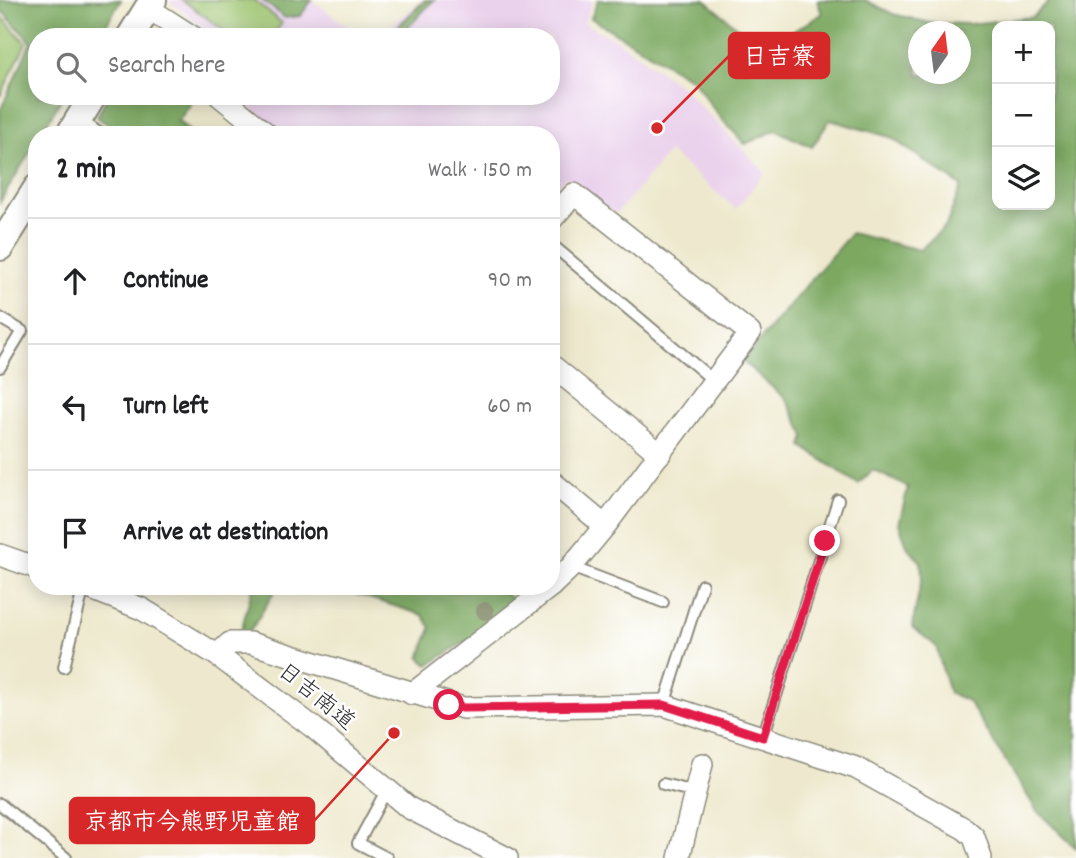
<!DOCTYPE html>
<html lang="en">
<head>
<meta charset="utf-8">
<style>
	body { margin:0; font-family:Dekko,"Klee One",sans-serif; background:#f2f2f2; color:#202124 }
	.controls { position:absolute; right:21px; top:21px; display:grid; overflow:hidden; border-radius:14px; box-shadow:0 4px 18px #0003 }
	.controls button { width:63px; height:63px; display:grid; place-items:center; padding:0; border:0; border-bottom:2px solid #e0e0e0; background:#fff; color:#202124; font:35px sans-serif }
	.compass { position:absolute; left:908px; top:21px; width:63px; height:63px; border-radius:50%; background:#fff; box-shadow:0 4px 18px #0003; rotate:14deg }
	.stop { position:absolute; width:21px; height:21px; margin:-16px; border:5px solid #e11d48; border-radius:50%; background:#fff }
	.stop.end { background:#e11d48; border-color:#fff; box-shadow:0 2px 7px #0008 }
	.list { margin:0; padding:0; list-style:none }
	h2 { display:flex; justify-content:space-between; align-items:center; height:91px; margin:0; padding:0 28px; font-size:30px }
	h2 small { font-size:23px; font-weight:400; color:#757577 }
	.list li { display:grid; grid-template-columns:46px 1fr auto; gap:21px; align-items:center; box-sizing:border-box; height:126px; padding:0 28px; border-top:2px solid #e0e0e0 }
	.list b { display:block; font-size:26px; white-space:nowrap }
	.list em { font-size:23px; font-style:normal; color:#757577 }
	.icon { flex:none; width:38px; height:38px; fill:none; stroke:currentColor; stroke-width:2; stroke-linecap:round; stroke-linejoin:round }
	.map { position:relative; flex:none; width:1076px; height:858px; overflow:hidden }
	.search { position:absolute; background:#fff; box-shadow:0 4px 18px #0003; left:28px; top:28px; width:532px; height:77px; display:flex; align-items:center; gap:18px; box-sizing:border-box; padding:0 24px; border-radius:28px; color:#757577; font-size:26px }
	.panel { position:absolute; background:#fff; box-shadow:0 4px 18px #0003; left:28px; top:126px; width:532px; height:469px; border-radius:28px }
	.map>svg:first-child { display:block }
	.built { fill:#ead1ec }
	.green { fill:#9bc26d; stroke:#63764c; stroke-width:2 }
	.forest { fill:#7ca860; stroke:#546a46; stroke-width:2; fill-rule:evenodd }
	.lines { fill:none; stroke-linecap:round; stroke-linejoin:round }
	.service-casing { stroke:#8c8a7c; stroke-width:14 }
	.minor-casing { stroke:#8c8a7c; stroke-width:24 }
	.tertiary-casing { stroke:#8c8a7c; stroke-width:30 }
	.service { stroke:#fff; stroke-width:10 }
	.minor { stroke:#fff; stroke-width:21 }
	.tertiary { stroke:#fff; stroke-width:26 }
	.tree { fill:#989e81 }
	.route { stroke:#e11d48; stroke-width:9 }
	.labels { text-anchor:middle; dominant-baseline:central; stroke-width:5; stroke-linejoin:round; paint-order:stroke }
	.street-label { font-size:23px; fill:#2b2b2b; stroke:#fff }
	.leader { fill:none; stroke:#d62828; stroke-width:2.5 }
	.callout-dot { fill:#d62828; stroke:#fff; stroke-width:2.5 }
	.callout { fill:#d62828; stroke:#d62828; stroke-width:2.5 }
	.callout-label { font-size:24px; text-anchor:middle; font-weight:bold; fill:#fff }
</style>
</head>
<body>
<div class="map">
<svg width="1076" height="858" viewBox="0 0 1076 858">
	<rect width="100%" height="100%" fill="#fff"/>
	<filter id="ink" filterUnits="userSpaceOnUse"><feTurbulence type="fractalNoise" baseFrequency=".0143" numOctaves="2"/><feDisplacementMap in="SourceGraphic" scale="14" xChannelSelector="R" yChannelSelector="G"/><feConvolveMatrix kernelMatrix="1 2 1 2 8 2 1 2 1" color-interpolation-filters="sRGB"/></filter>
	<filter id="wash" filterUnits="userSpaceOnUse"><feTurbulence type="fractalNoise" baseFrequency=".00686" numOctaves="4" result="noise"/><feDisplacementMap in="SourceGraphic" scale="28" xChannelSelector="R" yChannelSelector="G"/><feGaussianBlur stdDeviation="1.57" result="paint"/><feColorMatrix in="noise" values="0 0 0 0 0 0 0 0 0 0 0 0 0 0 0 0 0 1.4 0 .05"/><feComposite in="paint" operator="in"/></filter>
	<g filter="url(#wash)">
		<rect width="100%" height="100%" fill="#eee9ce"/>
		<g class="built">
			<path d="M 168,0 L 312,0 L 361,37 L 215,37 Z"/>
			<path d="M 423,0 L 593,0 L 584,23 L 618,41 L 682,87 L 765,172 L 736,209 L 669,152 L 616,214 L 565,177 L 551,195 L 551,135 L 285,135 L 237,96 L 551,96 L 551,37 L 376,37 Z"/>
		</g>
		<g class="green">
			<path d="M 182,0 L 254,0 L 282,23 L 272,37 L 233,37 Z"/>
			<path d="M 0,15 L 26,43 L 0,97 Z"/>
		</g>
		<g class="forest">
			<path d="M 0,0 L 121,0 L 99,37 L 37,37 L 37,96 L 63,96 L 40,135 L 37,135 L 37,140 L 0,202 L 0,111 L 31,42 L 0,9 Z"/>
			<path d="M 262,0 L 312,0 L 300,16 L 285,18 Z"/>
			<path d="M 425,0 L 434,0 C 420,12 406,37 387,37 Z"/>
			<path d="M 598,0 L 705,0 L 763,49 L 822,14 L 817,0 L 865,0 L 893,14 L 930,23 L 969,24 L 1033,17 L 1050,0 L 1076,0 L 1076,848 L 1037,811 L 968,701 L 949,693 L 936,646 L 912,627 L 922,577 L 921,562 L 908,548 L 899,524 L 908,487 L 873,470 L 858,484 L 802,446 L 805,436 L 786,399 L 742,361 L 851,233 L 920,250 L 946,226 L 961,186 L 890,137 L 830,120 L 812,147 L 776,130 L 745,144 L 718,115 L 693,80 L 591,18 ZM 997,26 L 1050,26 L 1050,205 L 997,205 ZM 918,32 L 960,32 L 960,74 L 918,74 Z"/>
			<path d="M 107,96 L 197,96 L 178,121 L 194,135 L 122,135 L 97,117 Z"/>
			<path d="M 253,586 L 278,586 L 249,633 L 241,631 Z"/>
			<path d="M 331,586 L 428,586 L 454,593 L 479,586 L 497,586 L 513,600 L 497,622 L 428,665 L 420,658 L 431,628 L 423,615 Z"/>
		</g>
	</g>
	<g filter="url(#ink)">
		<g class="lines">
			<g class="service-casing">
				<g id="service">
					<path d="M 79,119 L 102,135"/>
					<path d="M 551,244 L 714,381"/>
					<path d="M 0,318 L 22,331 L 0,367"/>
					<path d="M 571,567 L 663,602"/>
					<path d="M 64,667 L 84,586"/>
					<path d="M 664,705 L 702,585"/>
					<path d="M 763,737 L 838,500"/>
					<path d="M 663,784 L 695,792"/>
					<path d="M 386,791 L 358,843 L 387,858"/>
					<path d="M 0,804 L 66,858"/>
				</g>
			</g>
			<g class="minor-casing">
				<g id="minor">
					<path d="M 148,8 L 193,37"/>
					<path d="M 220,96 L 268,135"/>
					<path d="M 551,220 L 574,194 L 750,333 L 605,526 L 571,567 L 551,586"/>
					<path d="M 551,365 L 660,454"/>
					<path d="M 551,481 L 605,526"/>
					<path d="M 0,555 L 37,568"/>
					<path d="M 84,586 L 142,609 L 217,655 L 314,728 L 409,808 L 507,858"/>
					<path d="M 217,655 L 230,643 L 250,643 L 463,708 L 664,705 L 856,768 L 965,829 L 974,837 L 981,858"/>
					<path d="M 412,694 L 551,586"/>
					<path d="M 679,858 L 702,764"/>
				</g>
			</g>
			<g class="tertiary-casing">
				<g id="tertiary">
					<path d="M 130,37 L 153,0"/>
					<path d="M 69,135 L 93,96"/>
					<path d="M 0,247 L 37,188"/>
				</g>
			</g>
			<use href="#service" class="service"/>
			<use href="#minor" class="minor"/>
			<use href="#tertiary" class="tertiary"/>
		</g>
		<circle class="tree" cx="485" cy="611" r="9"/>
	</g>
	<g class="lines" filter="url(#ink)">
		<path class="route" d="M 449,705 L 463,708 L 664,705 L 763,737 L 825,541"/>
	</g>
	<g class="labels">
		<g class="street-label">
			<text transform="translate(315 698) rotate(39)">日吉南道</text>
		</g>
	</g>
	<path class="leader" d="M657 128L729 56M394 733L314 821"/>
	<g class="callout-dot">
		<circle cx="657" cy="128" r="7"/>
		<circle cx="394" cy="733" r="7"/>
	</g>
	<g class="callout">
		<rect x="729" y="33" width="100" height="45" rx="7"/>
		<rect x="70" y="798" width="244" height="45" rx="7"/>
	</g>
	<g class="callout-label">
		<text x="779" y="64">日吉寮</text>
		<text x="192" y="829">京都市今熊野児童館</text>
	</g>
</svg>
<div class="controls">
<button>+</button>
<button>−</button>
<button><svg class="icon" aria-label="layers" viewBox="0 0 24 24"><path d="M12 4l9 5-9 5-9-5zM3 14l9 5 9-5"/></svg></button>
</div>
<svg class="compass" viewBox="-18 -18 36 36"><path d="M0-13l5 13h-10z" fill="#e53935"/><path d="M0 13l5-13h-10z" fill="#757577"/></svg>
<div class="stop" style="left:449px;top:705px"></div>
<div class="stop end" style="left:825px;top:541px"></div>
<div class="search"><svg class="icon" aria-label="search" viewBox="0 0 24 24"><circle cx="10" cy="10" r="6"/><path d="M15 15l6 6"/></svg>Search here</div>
<section class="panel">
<h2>2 min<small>Walk · 150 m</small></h2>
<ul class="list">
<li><svg class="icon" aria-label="ahead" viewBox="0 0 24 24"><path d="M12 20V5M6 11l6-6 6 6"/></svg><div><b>Continue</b></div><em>90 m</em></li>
<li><svg class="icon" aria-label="left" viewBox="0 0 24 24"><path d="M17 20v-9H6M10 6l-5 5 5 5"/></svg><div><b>Turn left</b></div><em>60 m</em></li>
<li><svg class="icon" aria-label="arrive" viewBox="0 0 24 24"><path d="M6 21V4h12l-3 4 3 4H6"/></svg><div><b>Arrive at destination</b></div></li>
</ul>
</section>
</div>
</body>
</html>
